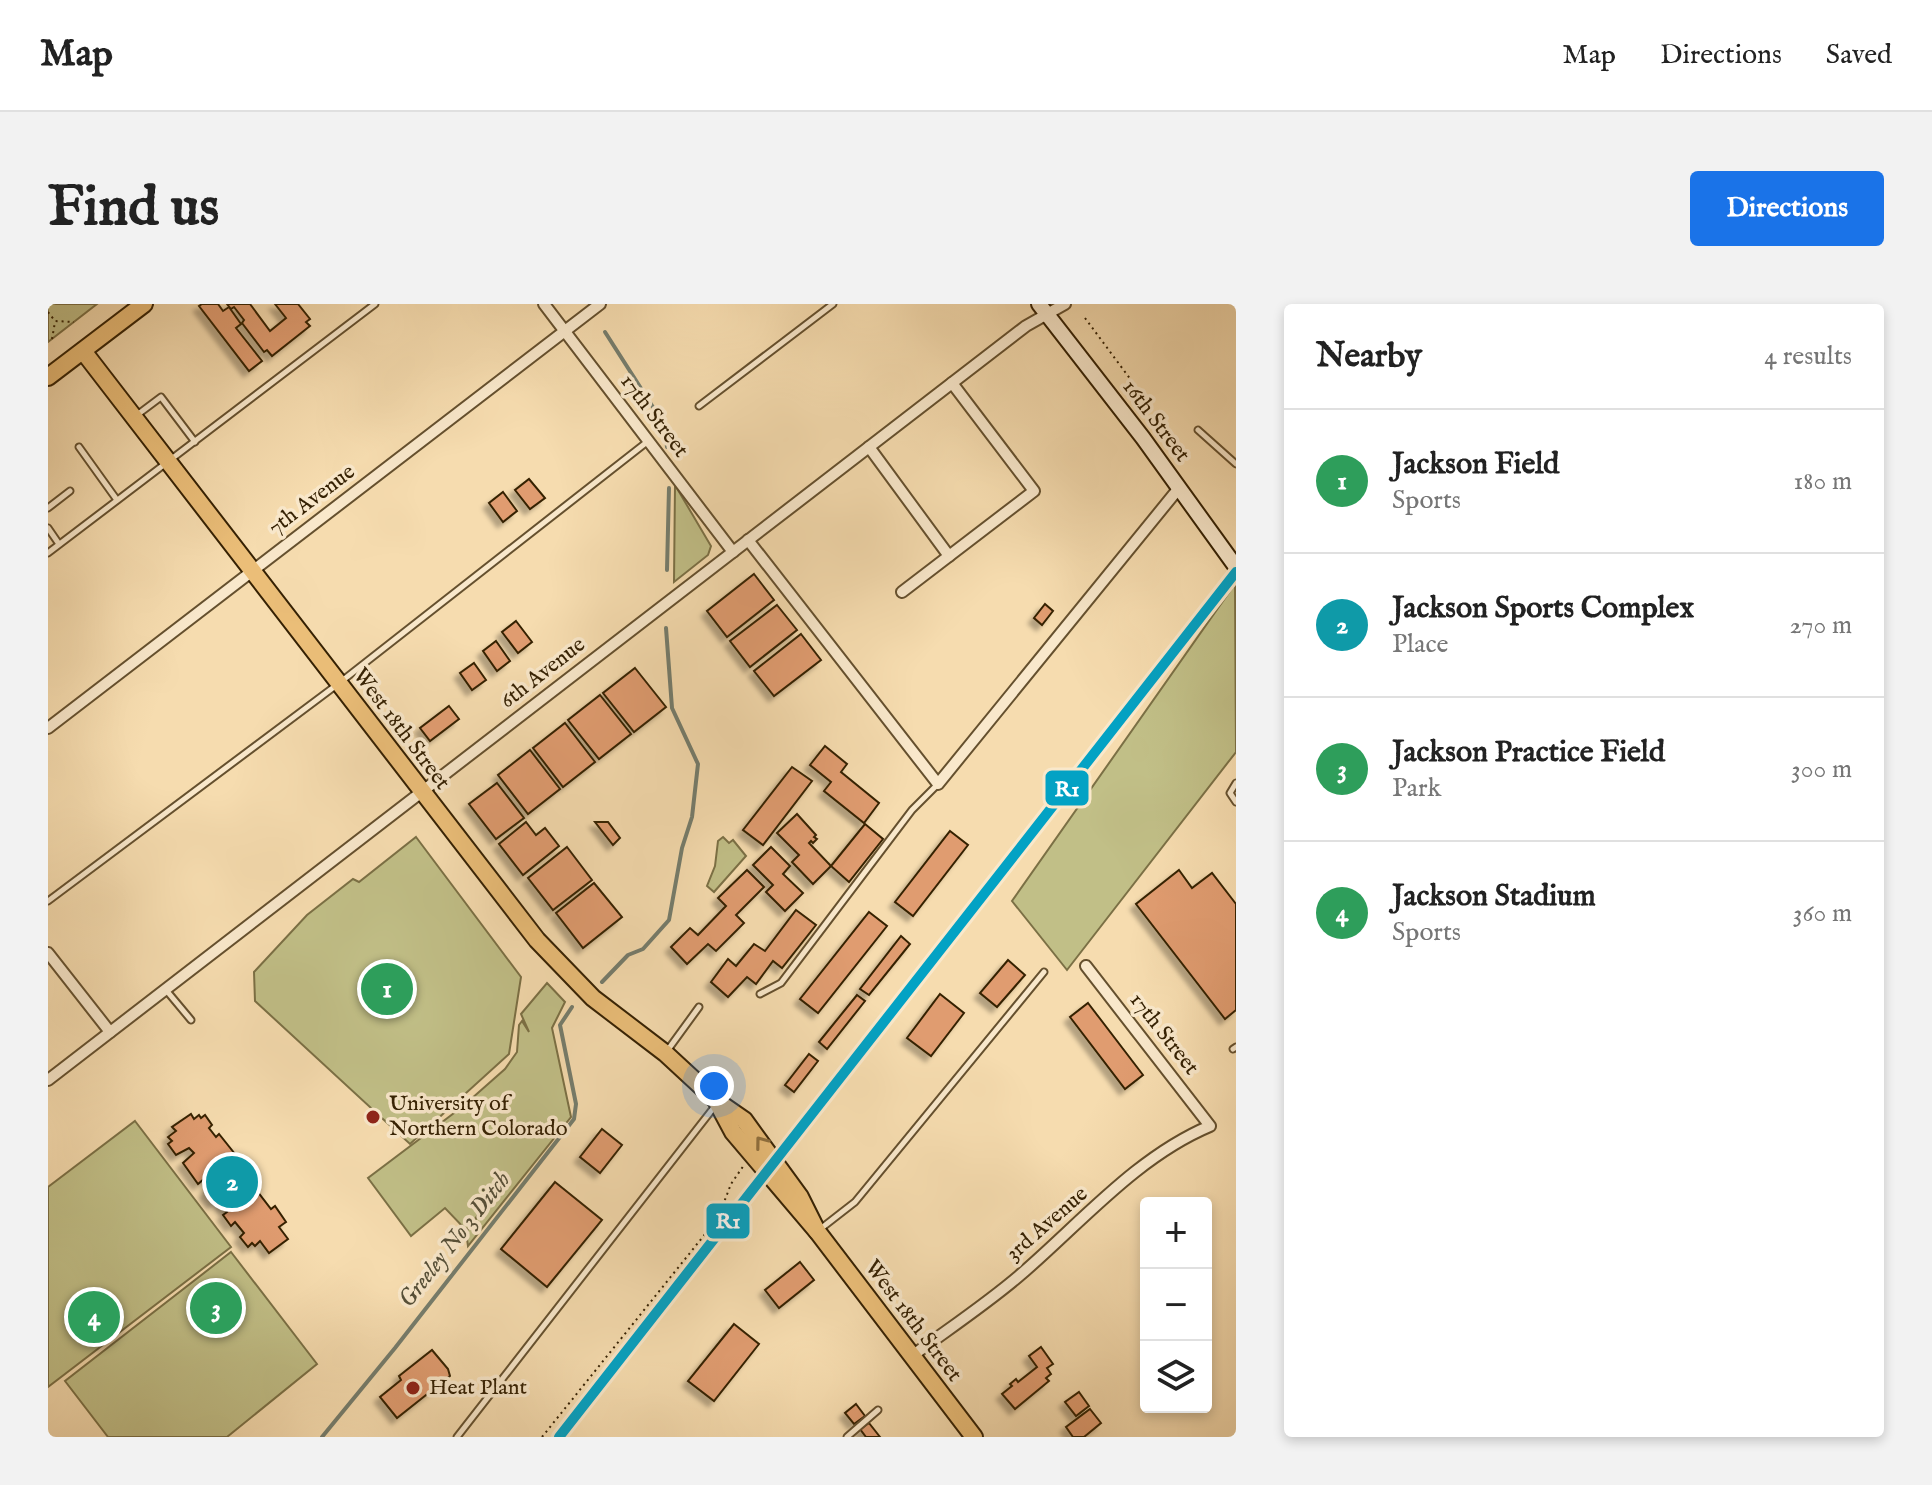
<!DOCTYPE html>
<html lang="en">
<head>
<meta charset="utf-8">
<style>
	body { margin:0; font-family:"IM FELL English",serif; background:#f2f2f2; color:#222 }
	.controls { position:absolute; right:24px; bottom:24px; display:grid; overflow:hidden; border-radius:8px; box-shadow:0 4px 12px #0003 }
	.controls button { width:72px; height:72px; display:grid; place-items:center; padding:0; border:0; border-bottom:2px solid #e0e0e0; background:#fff; color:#222; font:40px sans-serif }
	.you { position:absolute; left:666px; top:782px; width:28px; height:28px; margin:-20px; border:6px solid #fff; border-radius:50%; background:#1a73e8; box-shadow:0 0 0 12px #1a73e833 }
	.badge { display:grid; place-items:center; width:52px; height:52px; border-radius:50%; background:#1a73e8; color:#fff; font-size:26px; font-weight:700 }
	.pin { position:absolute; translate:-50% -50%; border:4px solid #fff; box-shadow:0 2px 8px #0006 }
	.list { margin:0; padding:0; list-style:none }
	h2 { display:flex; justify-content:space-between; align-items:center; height:104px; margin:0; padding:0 32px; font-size:34px }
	h2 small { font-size:26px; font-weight:400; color:#767676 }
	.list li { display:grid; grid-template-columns:52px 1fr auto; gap:24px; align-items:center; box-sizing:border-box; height:144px; padding:0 32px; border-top:2px solid #e0e0e0 }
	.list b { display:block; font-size:30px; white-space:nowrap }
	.list p { margin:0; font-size:26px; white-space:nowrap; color:#767676 }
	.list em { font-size:26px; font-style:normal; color:#767676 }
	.icon { flex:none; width:44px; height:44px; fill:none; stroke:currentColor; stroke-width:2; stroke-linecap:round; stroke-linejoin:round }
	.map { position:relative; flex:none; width:1188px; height:1133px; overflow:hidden; border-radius:8px }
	header { display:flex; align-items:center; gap:48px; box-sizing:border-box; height:112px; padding:0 40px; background:#fff; border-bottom:2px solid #e0e0e0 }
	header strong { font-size:38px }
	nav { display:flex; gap:44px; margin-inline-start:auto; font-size:28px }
	.intro { display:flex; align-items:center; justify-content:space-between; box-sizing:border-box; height:192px; padding:0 48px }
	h1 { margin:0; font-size:56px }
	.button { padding:20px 36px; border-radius:8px; background:#1a73e8; color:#fff; font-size:28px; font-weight:700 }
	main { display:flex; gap:48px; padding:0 48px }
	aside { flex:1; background:#fff; border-radius:8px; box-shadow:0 4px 12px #0003 }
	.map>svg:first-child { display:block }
	.green { fill:#c1bf87; stroke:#7b7045; stroke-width:2 }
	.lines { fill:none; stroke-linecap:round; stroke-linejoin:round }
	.stream { stroke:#757d6d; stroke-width:4 }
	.building { fill:#e09c6f; stroke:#352103; stroke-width:2; filter:url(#shadow) }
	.service-casing { stroke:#65502e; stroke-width:9 }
	.minor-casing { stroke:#65502e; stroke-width:14 }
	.secondary-casing { stroke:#352103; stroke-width:18 }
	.primary-casing { stroke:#352103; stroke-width:20 }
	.path { stroke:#352103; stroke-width:2; stroke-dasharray:2 4; stroke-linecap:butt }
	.service { stroke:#f9e8cb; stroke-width:5 }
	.minor { stroke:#f9e8cb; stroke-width:10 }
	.secondary { stroke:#f9e8cb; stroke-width:14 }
	.primary { stroke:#ebbe78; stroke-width:16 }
	.rail-1-casing { stroke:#f9e8cb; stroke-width:16 }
	.rail-1 { stroke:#03a2c4; stroke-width:10 }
	.oneway { stroke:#90703e }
	.poi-dot { fill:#8f2418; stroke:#f9e8cb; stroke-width:3 }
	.labels { text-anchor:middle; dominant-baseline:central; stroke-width:7; stroke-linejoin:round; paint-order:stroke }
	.street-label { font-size:22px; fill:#352103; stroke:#f9e8cb }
	.poi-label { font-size:22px; fill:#352103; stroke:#f9e8cb; text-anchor:start }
	.water-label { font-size:24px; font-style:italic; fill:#554f38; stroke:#f9e8cb }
	.line-badge { stroke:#f9e8cb; stroke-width:3 }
	.badge-label { font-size:22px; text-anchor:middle; font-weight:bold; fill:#fff }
</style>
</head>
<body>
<header>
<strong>Map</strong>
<nav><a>Map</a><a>Directions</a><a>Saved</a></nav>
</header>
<div class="intro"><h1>Find us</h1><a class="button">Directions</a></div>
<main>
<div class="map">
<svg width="1188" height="1133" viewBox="0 0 1188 1133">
	<defs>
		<filter id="shadow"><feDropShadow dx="-5.5" dy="5.5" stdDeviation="2" flood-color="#0004"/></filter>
	</defs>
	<rect width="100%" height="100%" fill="#f6dcaf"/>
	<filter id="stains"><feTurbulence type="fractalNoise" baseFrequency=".0025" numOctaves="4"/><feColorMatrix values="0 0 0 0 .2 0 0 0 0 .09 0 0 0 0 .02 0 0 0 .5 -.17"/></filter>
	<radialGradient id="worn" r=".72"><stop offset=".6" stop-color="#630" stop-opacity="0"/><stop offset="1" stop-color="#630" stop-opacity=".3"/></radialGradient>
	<g class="green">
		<path d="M 0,0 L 49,0 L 0,38 Z"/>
		<path d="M 627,181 L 663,242 L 660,251 L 626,278 Z"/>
		<path d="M 1187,280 L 1188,448 L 1019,666 L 964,597 Z"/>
		<path d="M 368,533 L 473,673 L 461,750 L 362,840 L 207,697 L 206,668 L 259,611 L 305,575 L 311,578 Z"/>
		<path d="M 675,533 L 681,539 L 685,536 L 698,552 L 666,588 L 659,582 L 667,562 L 670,537 Z"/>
		<path d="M 499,679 L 517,698 L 504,724 L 523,813 L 420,942 L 418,928 L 452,884 L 418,926 L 397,904 L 363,932 L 320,874 L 414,803 L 457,765 L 469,748 L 471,721 L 474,717 L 481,728 L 473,710 Z"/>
		<path d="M 87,817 L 183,943 L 0,1083 L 0,883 Z"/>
		<path d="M 183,948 L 269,1060 L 179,1133 L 60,1133 L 17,1077 Z"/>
	</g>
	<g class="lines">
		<g class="stream">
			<path d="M 557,28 L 617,122 L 619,143"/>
			<path d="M 619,266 L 621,184"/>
			<path d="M 554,678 L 580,651 L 595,645 L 621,616 L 634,544 L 644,513 L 650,460 L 624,404 L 618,324"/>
			<path d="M 274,1133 L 347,1044 L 526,815 L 528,800 L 512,721 L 524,703"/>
		</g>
	</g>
	<g class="building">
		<path d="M 154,0 L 170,0 L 175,7 L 181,3 L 193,20 L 188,24 L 214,57 L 201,67 L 151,2 Z"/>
		<path d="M 179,0 L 202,0 L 222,27 L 238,14 L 227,0 L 250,0 L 262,15 L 258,18 L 262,22 L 224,52 L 219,46 L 216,48 L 194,19 L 196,16 L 186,3 L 183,5 Z"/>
		<path d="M 481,175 L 497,194 L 482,205 L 467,186 Z"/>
		<path d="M 455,188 L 469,207 L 455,218 L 441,199 Z"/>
		<path d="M 706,270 L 726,296 L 679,333 L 659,307 Z"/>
		<path d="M 997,300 L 1005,307 L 994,321 L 986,314 Z"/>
		<path d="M 729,301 L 749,326 L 702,363 L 682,337 Z"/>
		<path d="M 468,317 L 484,338 L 470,349 L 454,328 Z"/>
		<path d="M 753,330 L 773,356 L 726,392 L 706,367 Z"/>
		<path d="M 448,337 L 462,357 L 449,367 L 435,347 Z"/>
		<path d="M 426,359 L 438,376 L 424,386 L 412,369 Z"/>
		<path d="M 587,364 L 618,403 L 586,428 L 555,389 Z"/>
		<path d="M 552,391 L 583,430 L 551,455 L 520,416 Z"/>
		<path d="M 401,402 L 411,415 L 382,437 L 372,424 Z"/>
		<path d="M 517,419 L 547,458 L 515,483 L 485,444 Z"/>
		<path d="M 777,442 L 799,460 L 793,468 L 831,499 L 816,519 L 776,487 L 783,478 L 762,461 Z"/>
		<path d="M 482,446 L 512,485 L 480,510 L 450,471 Z"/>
		<path d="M 744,463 L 764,477 L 715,541 L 695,526 Z"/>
		<path d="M 449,479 L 476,514 L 448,535 L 421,500 Z"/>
		<path d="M 749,510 L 768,531 L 766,533 L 769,535 L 765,539 L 763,537 L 761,539 L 783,562 L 765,580 L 744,558 L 751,551 L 729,529 Z"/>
		<path d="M 478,518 L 488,531 L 497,524 L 511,542 L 475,571 L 451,540 Z"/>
		<path d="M 547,518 L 560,518 L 572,534 L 565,541 Z"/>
		<path d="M 817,520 L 835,535 L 801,578 L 783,562 Z"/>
		<path d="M 902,527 L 920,541 L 865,612 L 847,598 Z"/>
		<path d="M 519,543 L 544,576 L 505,606 L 480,574 Z"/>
		<path d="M 723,543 L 742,562 L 735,570 L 755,589 L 737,607 L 718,588 L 725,581 L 705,561 Z"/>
		<path d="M 699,566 L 716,583 L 688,611 L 696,619 L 668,647 L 660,640 L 639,660 L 623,643 L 642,624 L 650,631 L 678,602 L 670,594 Z"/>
		<path d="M 1131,566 L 1144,584 L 1164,569 L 1188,600 L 1188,706 L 1177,715 L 1088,600 Z"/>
		<path d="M 546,579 L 574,613 L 535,644 L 508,609 Z"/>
		<path d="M 748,606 L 768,621 L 734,664 L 725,657 L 708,680 L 699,673 L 680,693 L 663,678 L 680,655 L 688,662 L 706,640 L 717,647 Z"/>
		<path d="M 821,608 L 839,622 L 770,709 L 752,695 Z"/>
		<path d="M 853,632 L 862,640 L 821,691 L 812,685 Z"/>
		<path d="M 960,656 L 977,671 L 949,703 L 932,689 Z"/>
		<path d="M 892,690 L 916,709 L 883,752 L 859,734 Z"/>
		<path d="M 809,691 L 817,697 L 779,745 L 771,738 Z"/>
		<path d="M 1040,699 L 1095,771 L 1077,785 L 1022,713 Z"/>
		<path d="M 761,750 L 770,757 L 746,788 L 737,781 Z"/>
		<path d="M 143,810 L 146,815 L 151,811 L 153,814 L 157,811 L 164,821 L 161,824 L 168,833 L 171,830 L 187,850 L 183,853 L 223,905 L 227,902 L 238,918 L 231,923 L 240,935 L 221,949 L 212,937 L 207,942 L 204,939 L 200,943 L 192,933 L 196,929 L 187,918 L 183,922 L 175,911 L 179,908 L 170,895 L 165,899 L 157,889 L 167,876 L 162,870 L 150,880 L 135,859 L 146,849 L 141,844 L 128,851 L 120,840 L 124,837 L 120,833 L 128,827 L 124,823 Z"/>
		<path d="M 554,825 L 574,841 L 552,869 L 532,853 Z"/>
		<path d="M 507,878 L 554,916 L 499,983 L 453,945 Z"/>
		<path d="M 752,958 L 766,976 L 731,1004 L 717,986 Z"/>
		<path d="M 686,1020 L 711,1040 L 666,1097 L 640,1077 Z"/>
		<path d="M 993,1043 L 1005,1060 L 999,1064 L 1003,1070 L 998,1074 L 1001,1077 L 967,1105 L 954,1090 L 964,1082 L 962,1080 L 968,1075 L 970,1078 L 989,1063 L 981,1052 Z"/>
		<path d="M 384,1046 L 400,1065 L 402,1072 L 349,1114 L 332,1093 L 353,1076 L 351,1072 Z"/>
		<path d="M 1031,1088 L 1041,1102 L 1028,1112 L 1017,1098 Z"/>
		<path d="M 808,1100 L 817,1112 L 806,1120 L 797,1109 Z"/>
		<path d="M 1042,1105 L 1053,1119 L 1036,1133 L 1025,1133 L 1018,1123 Z"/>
		<path d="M 821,1119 L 832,1133 L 818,1133 L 812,1125 Z"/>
	</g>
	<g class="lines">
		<g class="service-casing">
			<g id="service">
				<path d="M 651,102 L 785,0"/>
				<path d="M 89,111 L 113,93 L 147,138"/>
				<path d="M 1150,126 L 1188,160"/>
				<path d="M 31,143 L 69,196"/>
				<path d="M 0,204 L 22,187"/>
				<path d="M 0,224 L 11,240"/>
				<path d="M 0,249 L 327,0"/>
				<path d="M 1188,479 L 1182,489 L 1188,498"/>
				<path d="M 0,597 L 290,380 L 599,138"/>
				<path d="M 118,686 L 143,716"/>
				<path d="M 712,690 L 733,679 L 864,506 L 890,480"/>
				<path d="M 1185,745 L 1188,743"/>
				<path d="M 619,747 L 651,703"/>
				<path d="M 771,926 L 807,898 L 996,668"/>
				<path d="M 409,1133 L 667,802"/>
				<path d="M 799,1133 L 830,1106"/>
			</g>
		</g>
		<g class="minor-casing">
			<g id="minor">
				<path d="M 496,0 L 685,248"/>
				<path d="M 821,143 L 901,252"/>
				<path d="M 700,236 L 890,480 L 1131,184"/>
				<path d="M 854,288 L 986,187 L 904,79"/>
				<path d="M 0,424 L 552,0"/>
				<path d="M 0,649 L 62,728"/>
				<path d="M 0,776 L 978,22 L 1017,0"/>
				<path d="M 864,1052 C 899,1026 937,1001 971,972 C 1032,920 1088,853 1162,822 L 1038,662"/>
			</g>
		</g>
		<g class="secondary-casing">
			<path id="secondary" d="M 991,0 L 1095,134 L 1188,263"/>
		</g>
		<g class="primary-casing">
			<g id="primary">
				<path d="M 35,47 L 489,636 L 545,694 L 617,749 L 670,798 L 696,816 L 752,893 L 769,927"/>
				<path d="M 0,73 L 96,0"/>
				<path d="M 670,800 L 685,828 L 769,927 L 926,1133"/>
			</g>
		</g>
		<g class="path">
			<path d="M 0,8 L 7,17 L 26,18"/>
			<path d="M 1037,14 L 1083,76"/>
			<path d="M 4,35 L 7,18"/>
			<path d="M 494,1133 L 670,914 L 683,880 L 696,861"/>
		</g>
		<use href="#service" class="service"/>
		<use href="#minor" class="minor"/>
		<use href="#secondary" class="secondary"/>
		<use href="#primary" class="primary"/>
		<g class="rail-1-casing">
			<path id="rail-1" d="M 511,1133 L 1188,268"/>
		</g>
		<use href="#rail-1" class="rail-1"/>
	</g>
	<defs><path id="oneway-chevron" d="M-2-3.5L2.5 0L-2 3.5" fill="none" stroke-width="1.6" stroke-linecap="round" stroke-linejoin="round" transform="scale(2)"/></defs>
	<use class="oneway" href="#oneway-chevron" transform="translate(713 838) rotate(-127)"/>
	<g class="poi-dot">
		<circle cx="325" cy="813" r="8"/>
		<circle cx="365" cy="1084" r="8"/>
	</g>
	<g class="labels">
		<g class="street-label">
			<text transform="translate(606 112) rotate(53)">17th Street</text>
			<text transform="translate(1108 117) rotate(53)">16th Street</text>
			<text transform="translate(264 196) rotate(-37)">7th Avenue</text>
			<text transform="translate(495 369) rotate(-38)">6th Avenue</text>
			<text transform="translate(353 425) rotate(53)">West 18th Street</text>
			<text transform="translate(1116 730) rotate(52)">17th Street</text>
			<text transform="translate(999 920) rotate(-41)">3rd Avenue</text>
			<text transform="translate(865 1017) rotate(53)">West 18th Street</text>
		</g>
		<g class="poi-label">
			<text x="341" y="800">University of<tspan x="341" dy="25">Northern Colorado</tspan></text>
			<text x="381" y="1084">Heat Plant</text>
		</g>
		<g class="water-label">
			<text transform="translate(407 936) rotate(-52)">Greeley No 3 Ditch</text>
		</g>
	</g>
	<g class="line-badge">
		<rect x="996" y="465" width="46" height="38" rx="8" fill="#03a2c4"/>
		<rect x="657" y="898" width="46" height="38" rx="8" fill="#03a2c4"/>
	</g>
	<g class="badge-label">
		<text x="1019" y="492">R1</text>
		<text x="680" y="924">R1</text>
	</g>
	<rect width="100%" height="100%" filter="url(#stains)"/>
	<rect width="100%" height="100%" fill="url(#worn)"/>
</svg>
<div class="controls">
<button>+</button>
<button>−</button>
<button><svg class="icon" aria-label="layers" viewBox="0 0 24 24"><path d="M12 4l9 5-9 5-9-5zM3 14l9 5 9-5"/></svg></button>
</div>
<div class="you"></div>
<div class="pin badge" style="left:339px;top:685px;background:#2e9e5b">1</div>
<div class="pin badge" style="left:184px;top:878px;background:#0f9aa8">2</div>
<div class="pin badge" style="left:168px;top:1004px;background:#2e9e5b">3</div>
<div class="pin badge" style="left:46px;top:1013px;background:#2e9e5b">4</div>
</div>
<aside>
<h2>Nearby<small>4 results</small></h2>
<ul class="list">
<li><span class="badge" style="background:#2e9e5b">1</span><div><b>Jackson Field</b><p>Sports</p></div><em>180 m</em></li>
<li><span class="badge" style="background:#0f9aa8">2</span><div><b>Jackson Sports Complex</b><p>Place</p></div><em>270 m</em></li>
<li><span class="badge" style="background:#2e9e5b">3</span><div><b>Jackson Practice Field</b><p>Park</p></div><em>300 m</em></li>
<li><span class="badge" style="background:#2e9e5b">4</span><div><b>Jackson Stadium</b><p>Sports</p></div><em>360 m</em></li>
</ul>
</aside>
</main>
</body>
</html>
